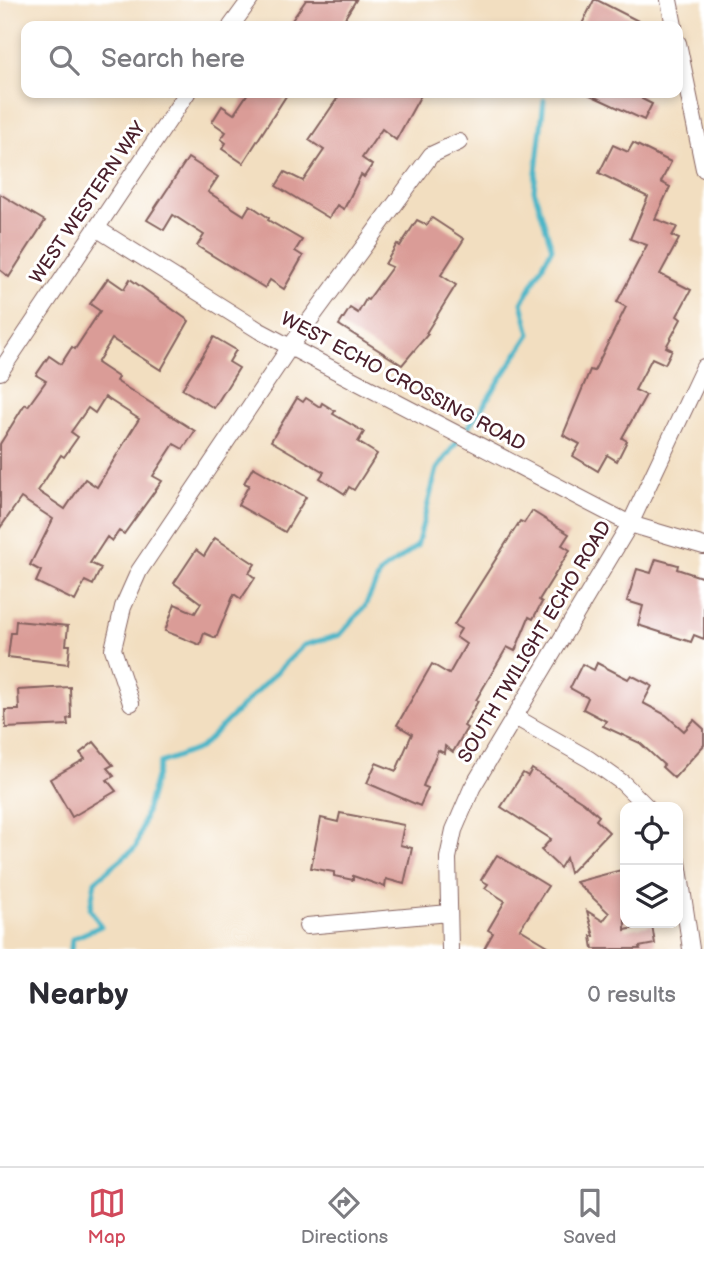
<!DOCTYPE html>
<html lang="en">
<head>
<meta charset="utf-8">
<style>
	body { margin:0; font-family:"Balsamiq Sans",sans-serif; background:#f2f2f3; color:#2b2b33 }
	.controls { position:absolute; right:21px; bottom:21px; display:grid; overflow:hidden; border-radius:14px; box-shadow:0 4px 10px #0003 }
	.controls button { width:63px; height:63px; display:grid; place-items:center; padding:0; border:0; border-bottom:2px solid #e1e1e2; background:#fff; color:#2b2b33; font:35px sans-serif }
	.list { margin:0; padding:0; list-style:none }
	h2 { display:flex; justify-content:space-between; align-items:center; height:91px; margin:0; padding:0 28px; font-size:30px }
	h2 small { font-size:23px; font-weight:400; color:#7c7c81 }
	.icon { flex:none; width:38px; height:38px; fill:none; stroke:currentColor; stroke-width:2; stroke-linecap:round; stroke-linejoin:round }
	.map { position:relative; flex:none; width:704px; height:949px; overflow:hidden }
	.search { position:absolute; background:#fff; box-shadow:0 4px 10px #0003; left:21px; right:21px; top:21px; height:77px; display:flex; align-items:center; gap:18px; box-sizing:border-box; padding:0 24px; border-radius:14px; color:#7c7c81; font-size:26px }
	.sheet { height:217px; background:#fff }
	nav { display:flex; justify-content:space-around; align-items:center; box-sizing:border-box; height:98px; border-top:2px solid #e1e1e2; background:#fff; font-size:19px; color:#7c7c81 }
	nav a { display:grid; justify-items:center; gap:4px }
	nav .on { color:#d1495b }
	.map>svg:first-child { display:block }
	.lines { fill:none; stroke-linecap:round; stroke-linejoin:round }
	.stream { stroke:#49b5c7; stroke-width:5 }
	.building { fill:#da9c97; fill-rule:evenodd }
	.minor-casing { stroke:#85625f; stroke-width:18 }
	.minor { stroke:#fff; stroke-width:16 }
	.labels { text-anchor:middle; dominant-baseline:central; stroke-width:6; stroke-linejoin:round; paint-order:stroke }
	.street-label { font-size:19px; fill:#4a1f2b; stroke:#fff }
</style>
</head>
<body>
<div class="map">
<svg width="704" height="949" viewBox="0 0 704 949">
	<rect width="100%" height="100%" fill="#fff"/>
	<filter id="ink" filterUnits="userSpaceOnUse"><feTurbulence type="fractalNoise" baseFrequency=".0143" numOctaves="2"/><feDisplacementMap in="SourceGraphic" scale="14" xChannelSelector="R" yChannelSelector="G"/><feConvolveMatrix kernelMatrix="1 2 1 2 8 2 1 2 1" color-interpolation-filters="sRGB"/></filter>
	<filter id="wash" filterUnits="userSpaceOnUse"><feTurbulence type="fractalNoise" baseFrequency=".00686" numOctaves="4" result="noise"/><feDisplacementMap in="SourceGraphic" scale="28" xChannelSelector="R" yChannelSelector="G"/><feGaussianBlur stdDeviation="1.57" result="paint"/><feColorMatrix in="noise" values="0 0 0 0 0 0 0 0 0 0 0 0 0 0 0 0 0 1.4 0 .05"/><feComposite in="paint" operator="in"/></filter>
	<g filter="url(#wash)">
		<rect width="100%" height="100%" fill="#f2dec0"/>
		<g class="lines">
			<path class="stream" d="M 71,949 L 72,939 L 101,926 L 90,909 L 95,881 L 136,847 L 160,763 L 200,748 L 304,645 L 340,635 L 365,606 L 381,572 L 417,546 L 437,469 L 481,409 L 530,334 L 522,303 L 552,248 L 534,190 L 544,100"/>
		</g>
		<g id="blocks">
			<g class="building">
				<path d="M 306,0 L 356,0 L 340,26 L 288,26 Z"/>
				<path d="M 594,0 L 597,0 L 648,26 L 581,26 Z"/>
				<path d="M 248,93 L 288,93 L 243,163 L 222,149 L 226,143 L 221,139 L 226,132 L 212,122 L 222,106 L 234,114 Z"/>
				<path d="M 341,93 L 422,93 L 396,140 L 382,129 L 362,158 L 372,165 L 364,177 L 361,175 L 344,209 L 337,205 L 329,218 L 276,186 L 285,172 L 303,181 L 324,150 L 309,140 Z"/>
				<path d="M 586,93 L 644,93 L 642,99 L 652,104 L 644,120 Z"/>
				<path d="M 633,143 L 671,162 L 661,182 L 670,187 L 655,219 L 677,227 L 672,236 L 679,239 L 660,274 L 691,290 L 677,316 L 681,319 L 666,347 L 672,350 L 665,364 L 652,358 L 635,390 L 646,395 L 622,438 L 627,441 L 617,461 L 607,455 L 598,471 L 573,456 L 580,444 L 563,435 L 590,370 L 594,371 L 626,307 L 617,302 L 647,245 L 630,239 L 648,197 L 599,173 L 613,145 L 628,152 Z"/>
				<path d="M 188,158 L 218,177 L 208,192 L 244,215 L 250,205 L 269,218 L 268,220 L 302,240 L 295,251 L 303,256 L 284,289 L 270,280 L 265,288 L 197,246 L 204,235 L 173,215 L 164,230 L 147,220 Z"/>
				<path d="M 0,194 L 45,221 L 9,277 L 0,270 Z"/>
				<path d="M 432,218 L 464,239 L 441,275 L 456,285 L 426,333 L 428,334 L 402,365 L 339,325 L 350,308 L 358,313 L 366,299 L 368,300 L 392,267 L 385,264 L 397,244 L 400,246 L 417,220 L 427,225 Z"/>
				<path d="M 108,278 L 124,289 L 130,279 L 189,321 L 161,370 L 112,339 L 97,363 L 118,377 L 116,381 L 195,431 L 183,449 L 174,444 L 153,476 L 162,481 L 124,534 L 119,531 L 112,541 L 107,537 L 90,563 L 101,568 L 93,585 L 85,581 L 75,601 L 36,582 L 41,571 L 30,565 L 53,519 L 21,498 L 0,528 L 0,444 L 25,404 L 28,406 L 46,381 L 36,375 L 49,356 L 61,364 L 72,347 L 75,349 L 100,311 L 90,304 ZM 105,397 L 139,419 L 97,487 L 85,479 L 65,509 L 38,491 L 61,455 L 64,457 L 78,437 L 71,432 L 88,408 L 95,413 Z"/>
				<path d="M 214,337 L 236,350 L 229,362 L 239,368 L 214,408 L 182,389 Z"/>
				<path d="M 297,398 L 303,402 L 306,398 L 320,407 L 322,403 L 335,411 L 333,414 L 364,432 L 358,442 L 377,454 L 354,490 L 349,487 L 345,494 L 320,478 L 324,472 L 271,441 Z"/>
				<path d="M 253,467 L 306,497 L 285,532 L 238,505 L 249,485 L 244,483 Z"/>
				<path d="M 532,511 L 569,534 L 562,545 L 570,550 L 539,600 L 542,602 L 533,619 L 529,617 L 515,651 L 507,647 L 476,700 L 478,701 L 464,726 L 467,728 L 453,752 L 445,746 L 444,753 L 438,750 L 423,786 L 428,788 L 420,806 L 367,783 L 376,763 L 396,771 L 412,734 L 397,725 L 432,664 L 449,674 L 466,644 L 456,637 L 461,629 L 454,625 L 520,521 L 524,523 Z"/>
				<path d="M 215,538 L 255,564 L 249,573 L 255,578 L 241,599 L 234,594 L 216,638 L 204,633 L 200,645 L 165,631 L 175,604 L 195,613 L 201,603 L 174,583 L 196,550 L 204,556 Z"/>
				<path d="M 656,559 L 678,565 L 677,569 L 704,578 L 704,639 L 694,635 L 691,642 L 638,625 L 643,606 L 627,601 L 637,569 L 651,573 Z"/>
				<path d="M 16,621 L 68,626 L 66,645 L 70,645 L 68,664 L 8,657 L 11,633 L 15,633 Z"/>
				<path d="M 597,663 L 628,679 L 631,675 L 652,686 L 643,703 L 666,715 L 684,731 L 694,720 L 704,729 L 704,745 L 674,778 L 662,767 L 664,765 L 640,743 L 603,726 L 606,721 L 583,709 L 588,698 L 570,688 L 582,664 L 594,670 Z"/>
				<path d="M 70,687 L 71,718 L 67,719 L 68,725 L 6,728 L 5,710 L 19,710 L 18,690 Z"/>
				<path d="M 94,742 L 113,765 L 107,768 L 114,776 L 107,780 L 116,791 L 72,817 L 50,779 L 85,759 L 80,753 Z"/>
				<path d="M 532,769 L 583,802 L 599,816 L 596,820 L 609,832 L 570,873 L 566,858 L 560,868 L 541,850 L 551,839 L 501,807 L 523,773 L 528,776 Z"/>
				<path d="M 340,813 L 404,825 L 400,845 L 412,848 L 404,884 L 386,879 L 385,887 L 353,876 L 353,880 L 334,876 L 334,872 L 311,868 L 321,818 L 338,822 Z"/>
				<path d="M 497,855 L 548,886 L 520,929 L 553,949 L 484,949 L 493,933 L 488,930 L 505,901 L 485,888 L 488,884 L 481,880 Z"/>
				<path d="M 625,869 L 625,930 L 652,925 L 655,944 L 639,947 L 640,949 L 593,949 L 591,936 L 594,936 L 587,911 L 603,921 L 609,913 L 576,882 Z"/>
			</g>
		</g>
	</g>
	<g filter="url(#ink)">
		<use href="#blocks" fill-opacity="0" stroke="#85625f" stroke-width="2"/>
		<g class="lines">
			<g class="minor-casing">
				<g id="minor">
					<path d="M 669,0 L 674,26"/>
					<path d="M 231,26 L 250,0"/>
					<path d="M 678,43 L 704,169"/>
					<path d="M 96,228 L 260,331 L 290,347 L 630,524 L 704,546"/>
					<path d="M 0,372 L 187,93"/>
					<path d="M 131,703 L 113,649 L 123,607 L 139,571 L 290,347 L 431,155 L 459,142"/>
					<path d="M 515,717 L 589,759 L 623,783 L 647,807"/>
					<path d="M 678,862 L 691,949"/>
					<path d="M 307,926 L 449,913"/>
					<path d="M 450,949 L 448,858 L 454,830 L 472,788 L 630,524 L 704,367"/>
				</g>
			</g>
			<use href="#minor" class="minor"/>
		</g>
	</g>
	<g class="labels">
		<g class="street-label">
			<text transform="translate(88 203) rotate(-56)">WEST WESTERN WAY</text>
			<text transform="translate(403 382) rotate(28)">WEST ECHO CROSSING ROAD</text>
			<text transform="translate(535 642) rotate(-59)">SOUTH TWILIGHT ECHO ROAD</text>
		</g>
	</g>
</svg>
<div class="controls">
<button><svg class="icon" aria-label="locate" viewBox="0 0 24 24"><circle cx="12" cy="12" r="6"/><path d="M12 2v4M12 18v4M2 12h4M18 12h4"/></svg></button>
<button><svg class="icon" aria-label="layers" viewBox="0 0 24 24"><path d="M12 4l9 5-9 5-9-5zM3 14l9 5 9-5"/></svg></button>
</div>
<div class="search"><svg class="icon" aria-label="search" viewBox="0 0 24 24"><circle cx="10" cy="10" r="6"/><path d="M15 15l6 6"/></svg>Search here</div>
</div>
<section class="sheet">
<h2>Nearby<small>0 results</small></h2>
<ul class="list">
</ul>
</section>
<nav>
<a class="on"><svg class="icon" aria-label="map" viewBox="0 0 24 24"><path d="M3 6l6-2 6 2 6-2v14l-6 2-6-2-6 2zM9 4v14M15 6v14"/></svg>Map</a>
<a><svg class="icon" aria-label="directions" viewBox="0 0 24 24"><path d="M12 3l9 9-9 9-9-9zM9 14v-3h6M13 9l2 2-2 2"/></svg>Directions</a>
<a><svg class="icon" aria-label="saved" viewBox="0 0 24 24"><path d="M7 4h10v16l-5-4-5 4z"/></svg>Saved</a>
</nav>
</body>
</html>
